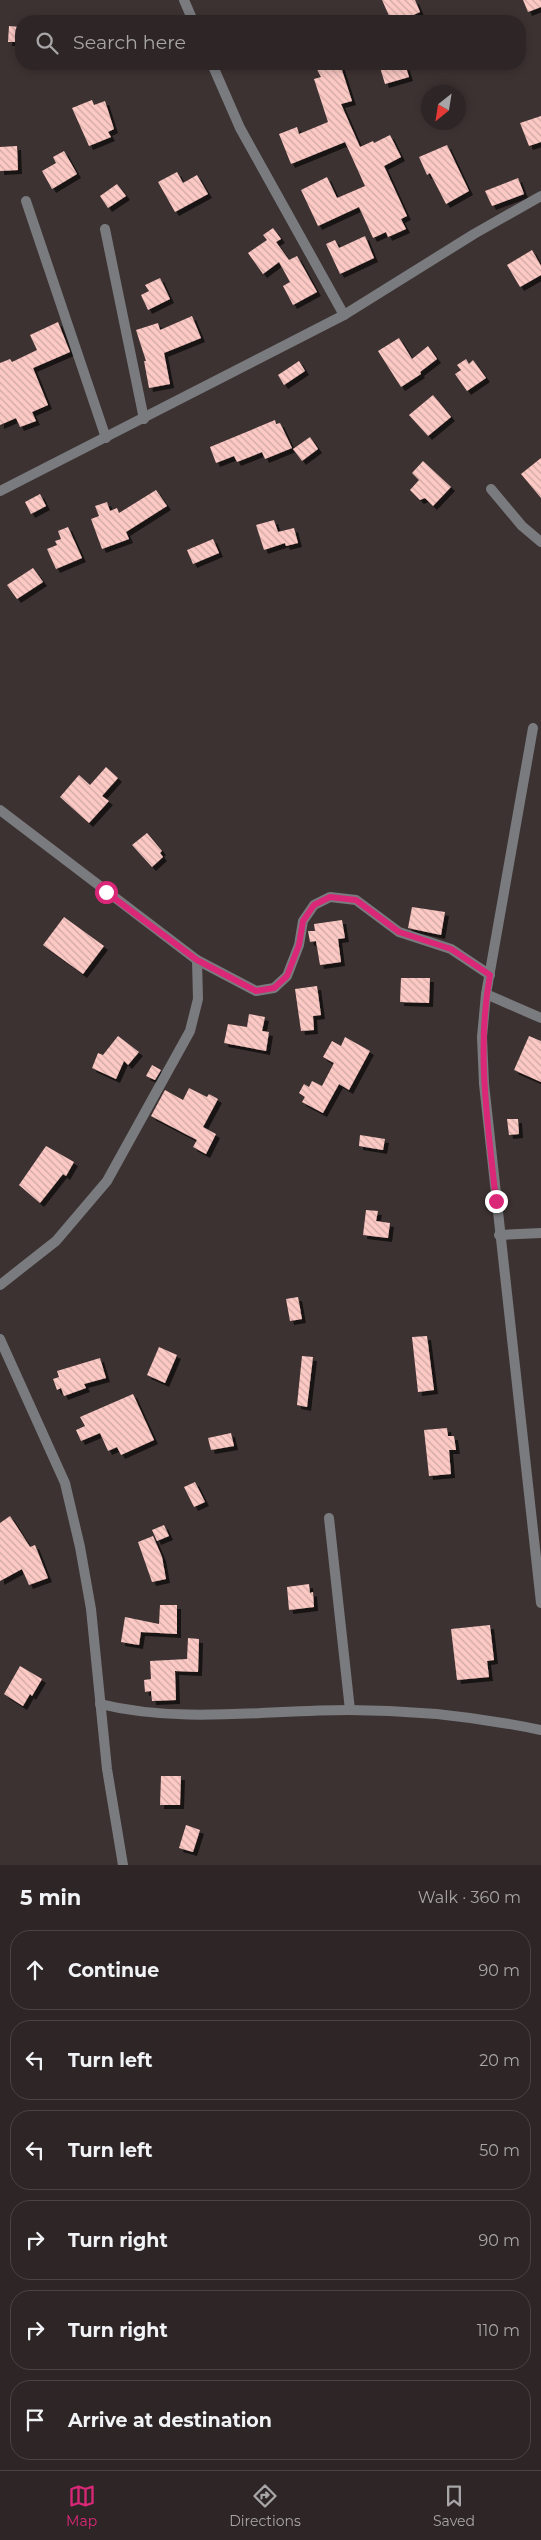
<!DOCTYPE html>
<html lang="en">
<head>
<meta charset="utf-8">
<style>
	body { margin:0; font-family:Montserrat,sans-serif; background:#362e2e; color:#f1f3f6 }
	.compass { position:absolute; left:421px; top:85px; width:45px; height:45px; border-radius:50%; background:#2e2626; box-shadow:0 2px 8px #0003; rotate:210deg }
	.stop { position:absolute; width:15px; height:15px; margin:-11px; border:4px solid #db2777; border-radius:50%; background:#fff }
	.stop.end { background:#db2777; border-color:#fff; box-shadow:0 1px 5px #0008 }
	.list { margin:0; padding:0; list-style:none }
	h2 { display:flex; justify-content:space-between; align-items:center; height:65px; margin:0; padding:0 20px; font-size:21px }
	h2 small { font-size:16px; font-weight:400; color:#a7a5a7 }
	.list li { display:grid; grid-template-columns:32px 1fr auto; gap:15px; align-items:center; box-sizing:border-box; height:80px; margin:0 10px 10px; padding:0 10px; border:1px solid #494343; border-radius:20px }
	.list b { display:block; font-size:19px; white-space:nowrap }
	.list em { font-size:16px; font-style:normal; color:#a7a5a7 }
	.icon { flex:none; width:28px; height:28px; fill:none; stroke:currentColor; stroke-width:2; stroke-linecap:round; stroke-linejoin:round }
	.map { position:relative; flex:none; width:541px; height:1865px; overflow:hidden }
	.search { position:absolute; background:#2e2626; box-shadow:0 2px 8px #0003; left:15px; right:15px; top:15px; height:55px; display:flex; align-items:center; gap:12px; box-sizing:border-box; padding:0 18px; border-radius:20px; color:#a7a5a7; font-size:19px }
	.sheet { height:605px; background:#2e2626 }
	nav { display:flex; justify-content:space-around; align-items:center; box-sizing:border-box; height:70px; border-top:1px solid #494343; background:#2e2626; font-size:14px; color:#a7a5a7 }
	nav a { display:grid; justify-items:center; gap:2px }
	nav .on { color:#db2777 }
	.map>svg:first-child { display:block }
	.building { fill:url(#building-back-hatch); filter:url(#shadow) }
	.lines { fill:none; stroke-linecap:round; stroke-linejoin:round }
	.minor { stroke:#797b7f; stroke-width:10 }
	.route { stroke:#db2777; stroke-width:6 }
</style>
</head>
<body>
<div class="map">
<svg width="541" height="1865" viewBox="0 0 541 1865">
	<defs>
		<pattern id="building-back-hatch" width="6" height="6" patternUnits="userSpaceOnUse" patternTransform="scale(1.25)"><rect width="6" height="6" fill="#fcc9c4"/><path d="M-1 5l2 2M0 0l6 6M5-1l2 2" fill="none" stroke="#cfa8a5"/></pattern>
		<filter id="shadow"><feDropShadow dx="4" dy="4" stdDeviation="0" flood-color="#0009"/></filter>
	</defs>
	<rect width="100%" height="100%" fill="#3d3232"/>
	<g class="building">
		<path d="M 382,0 L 415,0 L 420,12 L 400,21 L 397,15 L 390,18 Z"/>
		<path d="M 523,0 L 541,0 L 541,7 L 528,12 Z"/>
		<path d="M 9,26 L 21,27 L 21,42 L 8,42 Z"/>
		<path d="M 314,64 L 340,64 L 352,101 L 341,104 L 360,147 L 373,141 L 374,143 L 390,135 L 401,157 L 384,166 L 407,216 L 401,219 L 406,229 L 388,237 L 386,232 L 373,238 L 359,207 L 318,226 L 301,190 L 327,177 L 337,198 L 365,186 L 345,142 L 291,164 L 279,134 L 297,127 L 299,134 L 328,122 L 314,79 L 321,77 Z"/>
		<path d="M 379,64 L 405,64 L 409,77 L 385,84 Z"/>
		<path d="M 92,100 L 94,105 L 105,101 L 114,129 L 108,132 L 111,137 L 89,146 L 72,108 Z"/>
		<path d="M 541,116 L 541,142 L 529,146 L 520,123 Z"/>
		<path d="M 447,145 L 469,191 L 446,204 L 430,173 L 427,175 L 419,157 Z"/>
		<path d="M 17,146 L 18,170 L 0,171 L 0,147 Z"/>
		<path d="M 64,151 L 77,174 L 52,189 L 42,171 L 56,163 L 53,157 Z"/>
		<path d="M 177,172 L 183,183 L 197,175 L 208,194 L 175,212 L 158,182 Z"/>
		<path d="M 518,178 L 524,194 L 492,206 L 485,191 Z"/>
		<path d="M 117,184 L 126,196 L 108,208 L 100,196 Z"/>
		<path d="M 273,228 L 281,239 L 276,242 L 289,260 L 297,256 L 317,292 L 293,305 L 283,286 L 290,282 L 279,262 L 263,274 L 248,253 L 267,240 L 263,235 Z"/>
		<path d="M 365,236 L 374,258 L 340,274 L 326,244 L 335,240 L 339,248 Z"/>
		<path d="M 532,250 L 541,266 L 541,275 L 520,287 L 507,265 Z"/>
		<path d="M 160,278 L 170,299 L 148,310 L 141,295 L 149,291 L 145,285 Z"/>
		<path d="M 192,316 L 201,338 L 164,353 L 170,384 L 149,388 L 144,361 L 146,361 L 136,330 L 158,323 L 160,330 Z"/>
		<path d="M 58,322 L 70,352 L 33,368 L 48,405 L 32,412 L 36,421 L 20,427 L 16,418 L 0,425 L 0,363 L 10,359 L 12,362 L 37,350 L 30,335 Z"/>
		<path d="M 399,338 L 412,359 L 428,346 L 437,359 L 420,372 L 421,374 L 401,387 L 378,351 Z"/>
		<path d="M 466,359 L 469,364 L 473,360 L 486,378 L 467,391 L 455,374 L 461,370 L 457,365 Z"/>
		<path d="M 299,361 L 305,371 L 284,385 L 278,375 Z"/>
		<path d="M 433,395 L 451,417 L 428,436 L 409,415 Z"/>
		<path d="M 275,420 L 276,424 L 280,423 L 292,448 L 265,459 L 262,452 L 237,462 L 234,456 L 216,463 L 210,447 Z"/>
		<path d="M 310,437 L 318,449 L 302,461 L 293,449 Z"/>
		<path d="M 541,458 L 541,498 L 521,474 Z"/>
		<path d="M 423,461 L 451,487 L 433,506 L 425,498 L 420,500 L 410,490 L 419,480 L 412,473 Z"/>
		<path d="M 156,490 L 167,506 L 126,532 L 129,539 L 102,549 L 91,519 L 99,516 L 95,506 L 107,502 L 110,511 L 117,508 L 119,513 Z"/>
		<path d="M 40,494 L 46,506 L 31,514 L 25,502 Z"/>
		<path d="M 274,520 L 278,532 L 294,528 L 298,543 L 286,546 L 285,543 L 264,550 L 256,525 Z"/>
		<path d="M 68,527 L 82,558 L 56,569 L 47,549 L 57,545 L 55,541 L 61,539 L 58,531 Z"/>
		<path d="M 213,539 L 219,553 L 193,564 L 187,550 Z"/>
		<path d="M 33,568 L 43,582 L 17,599 L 7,585 Z"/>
		<path d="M 106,767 L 118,778 L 102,796 L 109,801 L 89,823 L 60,797 L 79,775 L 90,785 Z"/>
		<path d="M 147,833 L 162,851 L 160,853 L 163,857 L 152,867 L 132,845 Z"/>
		<path d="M 412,907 L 445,912 L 441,935 L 408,928 Z"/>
		<path d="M 64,917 L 104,946 L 83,974 L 43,945 Z"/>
		<path d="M 342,920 L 345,938 L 338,939 L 341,962 L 320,965 L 316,941 L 310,942 L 308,931 L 315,931 L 314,924 Z"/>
		<path d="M 401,978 L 430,978 L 429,1003 L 400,1002 Z"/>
		<path d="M 317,986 L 321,1015 L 313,1016 L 314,1030 L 301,1031 L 295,989 Z"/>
		<path d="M 249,1014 L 265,1017 L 262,1031 L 269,1032 L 266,1051 L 224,1043 L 228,1024 L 247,1027 Z"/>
		<path d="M 118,1036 L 139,1052 L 128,1065 L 124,1061 L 116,1079 L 92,1068 L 98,1053 L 103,1055 Z"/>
		<path d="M 529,1036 L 541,1041 L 541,1082 L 514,1070 Z"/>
		<path d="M 345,1037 L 370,1051 L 349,1090 L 339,1084 L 323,1113 L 302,1102 L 305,1097 L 299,1093 L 304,1084 L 309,1087 L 312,1081 L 322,1086 L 334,1063 L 323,1057 L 332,1041 L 341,1046 Z"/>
		<path d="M 152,1065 L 161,1070 L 155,1080 L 146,1076 Z"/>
		<path d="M 189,1088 L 207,1097 L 209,1094 L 218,1099 L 203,1127 L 216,1134 L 206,1154 L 193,1147 L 197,1140 L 151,1116 L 165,1090 L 183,1100 Z"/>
		<path d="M 507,1119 L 518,1119 L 519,1134 L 509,1135 Z"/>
		<path d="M 360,1135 L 385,1139 L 383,1150 L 359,1146 Z"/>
		<path d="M 46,1146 L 74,1162 L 66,1176 L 63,1174 L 40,1203 L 19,1185 Z"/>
		<path d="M 366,1210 L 378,1211 L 376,1221 L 390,1223 L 388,1238 L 363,1235 Z"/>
		<path d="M 298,1297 L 302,1319 L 290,1321 L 286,1299 Z"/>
		<path d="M 427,1336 L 434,1390 L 418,1392 L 412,1337 Z"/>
		<path d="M 159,1347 L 177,1355 L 165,1383 L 147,1375 Z"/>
		<path d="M 302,1356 L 313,1357 L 307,1407 L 297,1405 Z"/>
		<path d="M 100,1358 L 106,1378 L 84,1384 L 86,1388 L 64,1396 L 61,1388 L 57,1390 L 53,1379 L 59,1377 L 57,1371 Z"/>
		<path d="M 133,1394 L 154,1440 L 121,1455 L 117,1447 L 108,1451 L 100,1433 L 81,1441 L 76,1430 L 85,1426 L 80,1417 Z"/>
		<path d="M 447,1428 L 448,1436 L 454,1436 L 456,1450 L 449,1450 L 451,1474 L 429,1476 L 424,1430 Z"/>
		<path d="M 231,1433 L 234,1446 L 211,1450 L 208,1438 Z"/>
		<path d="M 195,1482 L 205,1502 L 194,1507 L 184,1487 Z"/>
		<path d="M 10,1516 L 30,1547 L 35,1545 L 48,1578 L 29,1585 L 22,1569 L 0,1581 L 0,1523 Z"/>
		<path d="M 164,1525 L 169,1536 L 157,1541 L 152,1530 Z"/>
		<path d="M 153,1536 L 162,1557 L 166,1579 L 152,1582 L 138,1542 Z"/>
		<path d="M 309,1584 L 310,1593 L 313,1592 L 314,1607 L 289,1610 L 287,1587 Z"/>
		<path d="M 160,1605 L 177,1605 L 177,1634 L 141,1632 L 139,1645 L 121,1642 L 125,1617 L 159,1624 Z"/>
		<path d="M 490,1625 L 494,1660 L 487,1661 L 489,1677 L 457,1680 L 451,1629 Z"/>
		<path d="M 188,1638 L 199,1639 L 198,1672 L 175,1671 L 176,1700 L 152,1701 L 151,1691 L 145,1692 L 144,1680 L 151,1679 L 150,1661 L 187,1659 Z"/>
		<path d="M 20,1666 L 42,1679 L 32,1696 L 30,1694 L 23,1706 L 4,1694 Z"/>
		<path d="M 161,1776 L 181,1776 L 180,1805 L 160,1805 Z"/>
		<path d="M 186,1825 L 200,1830 L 193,1852 L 179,1848 Z"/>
	</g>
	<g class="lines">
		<g class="minor">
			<path d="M 184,0 L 193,21"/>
			<path d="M 212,64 L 240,128 L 344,315"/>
			<path d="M 26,201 L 106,438"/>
			<path d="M 105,229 L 144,419"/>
			<path d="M 491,489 L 522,526 L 541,542"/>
			<path d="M 0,491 L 344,315 L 474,234 L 541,196"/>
			<path d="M 533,728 L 486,994 L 482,1037 L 484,1084 L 541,1603"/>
			<path d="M 0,810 L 197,960 L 256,991 L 274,988 L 287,976 L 299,945 L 303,921 L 314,905 L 330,897 L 356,900 L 399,932 L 451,949 L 490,975"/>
			<path d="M 486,994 L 541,1018"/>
			<path d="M 499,1235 L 541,1233"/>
			<path d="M 0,1285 L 56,1241 L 107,1181 L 190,1031 L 198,999 L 197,960"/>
			<path d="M 0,1339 L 65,1483 L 80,1547 L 91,1609 L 107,1769 L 123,1865"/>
			<path d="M 329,1518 L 350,1710"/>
			<path d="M 100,1704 C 181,1724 267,1710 349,1710 C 414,1710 478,1717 541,1730"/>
		</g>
	</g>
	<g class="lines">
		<path class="route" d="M 106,892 L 197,960 L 256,991 L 274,988 L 287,976 L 299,945 L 303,921 L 314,905 L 330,897 L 356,900 L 399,932 L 451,949 L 490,975 C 476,1050 488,1125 496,1201"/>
	</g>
</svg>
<svg class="compass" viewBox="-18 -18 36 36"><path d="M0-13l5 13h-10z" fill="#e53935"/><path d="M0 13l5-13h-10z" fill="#a7a5a7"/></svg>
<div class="stop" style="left:106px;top:892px"></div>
<div class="stop end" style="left:496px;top:1201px"></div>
<div class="search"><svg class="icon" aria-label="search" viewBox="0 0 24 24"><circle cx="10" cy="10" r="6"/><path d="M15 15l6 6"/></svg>Search here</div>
</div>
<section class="sheet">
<h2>5 min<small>Walk · 360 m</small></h2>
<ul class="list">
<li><svg class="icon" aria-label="ahead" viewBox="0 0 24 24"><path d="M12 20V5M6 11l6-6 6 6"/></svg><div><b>Continue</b></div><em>90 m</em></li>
<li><svg class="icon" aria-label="left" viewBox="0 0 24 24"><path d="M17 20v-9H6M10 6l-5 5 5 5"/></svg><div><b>Turn left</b></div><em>20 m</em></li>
<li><svg class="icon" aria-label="left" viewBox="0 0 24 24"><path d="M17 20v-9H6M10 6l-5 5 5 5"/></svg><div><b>Turn left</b></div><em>50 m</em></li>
<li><svg class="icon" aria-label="right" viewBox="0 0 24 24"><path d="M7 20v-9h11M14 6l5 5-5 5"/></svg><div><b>Turn right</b></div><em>90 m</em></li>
<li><svg class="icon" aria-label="right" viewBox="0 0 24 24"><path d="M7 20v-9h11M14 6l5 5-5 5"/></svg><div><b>Turn right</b></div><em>110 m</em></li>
<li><svg class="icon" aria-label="arrive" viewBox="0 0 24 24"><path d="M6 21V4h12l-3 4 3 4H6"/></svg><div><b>Arrive at destination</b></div></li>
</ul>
</section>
<nav>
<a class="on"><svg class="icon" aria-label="map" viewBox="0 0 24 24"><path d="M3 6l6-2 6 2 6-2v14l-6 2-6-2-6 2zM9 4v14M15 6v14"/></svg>Map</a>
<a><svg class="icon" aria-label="directions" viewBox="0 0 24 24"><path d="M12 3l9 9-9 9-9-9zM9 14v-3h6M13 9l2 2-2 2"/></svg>Directions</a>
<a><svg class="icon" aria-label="saved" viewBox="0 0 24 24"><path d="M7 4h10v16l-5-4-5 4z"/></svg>Saved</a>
</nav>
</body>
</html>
